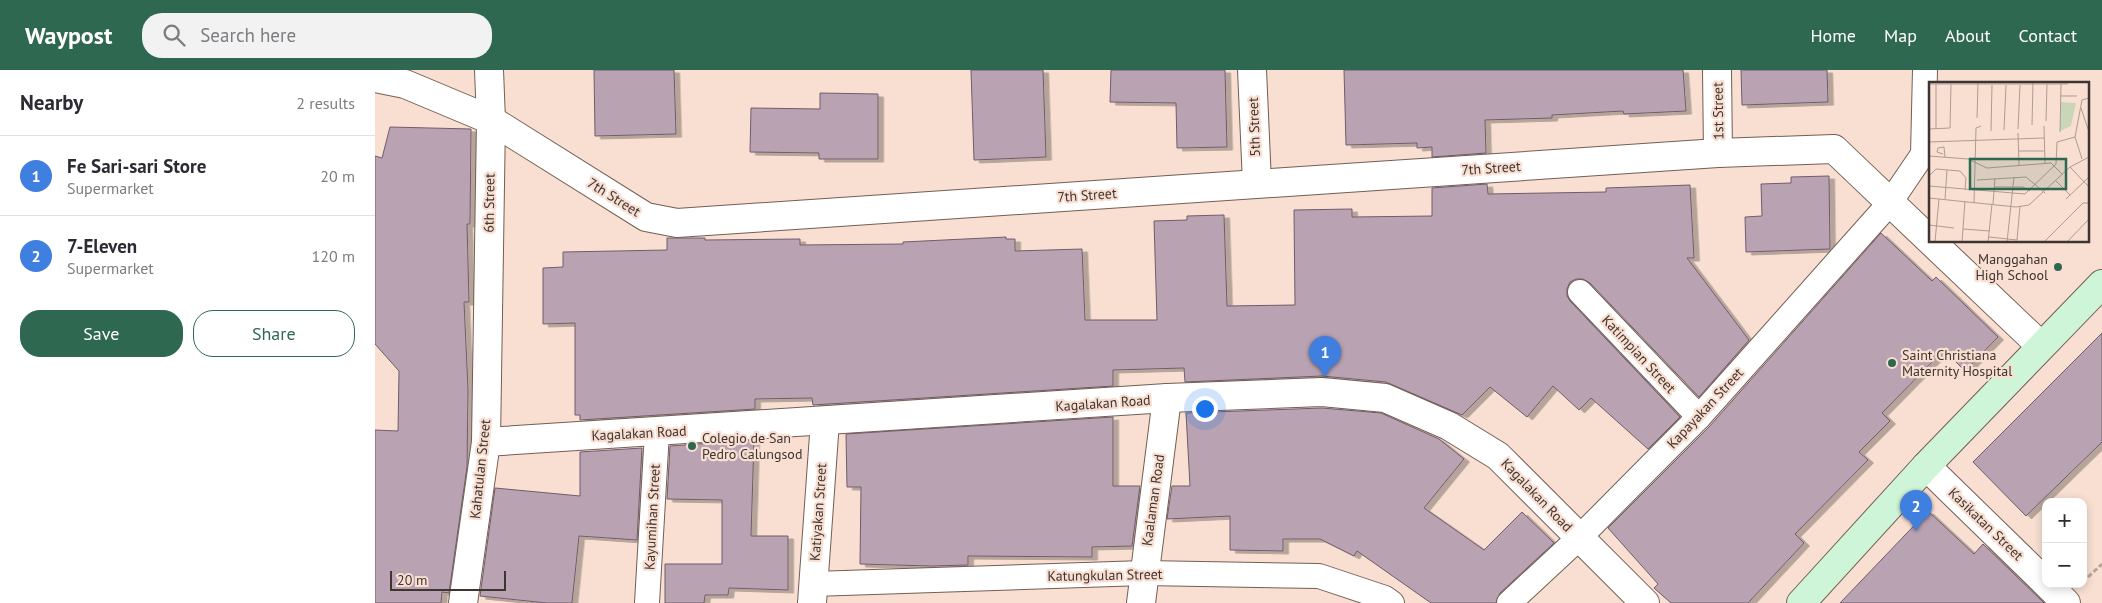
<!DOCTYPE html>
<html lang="en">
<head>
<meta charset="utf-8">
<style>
	body { margin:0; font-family:"PT Sans",sans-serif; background:#f2f2f3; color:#2b2b33 }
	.controls { position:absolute; right:15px; bottom:15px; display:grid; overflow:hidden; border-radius:10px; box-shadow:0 2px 8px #0003 }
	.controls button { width:45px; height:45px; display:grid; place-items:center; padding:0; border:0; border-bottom:1px solid #e1e1e2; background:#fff; color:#2b2b33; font:25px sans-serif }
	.scale { position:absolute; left:15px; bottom:12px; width:116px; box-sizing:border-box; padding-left:5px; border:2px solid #3f3530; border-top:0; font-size:14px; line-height:18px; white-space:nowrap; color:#3f3530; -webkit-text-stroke:4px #f8dfd2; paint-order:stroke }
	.you { position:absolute; left:829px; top:338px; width:18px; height:18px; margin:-12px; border:4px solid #fff; border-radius:50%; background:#1a73e8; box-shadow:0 0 0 8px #1a73e833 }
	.badge { display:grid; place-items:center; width:32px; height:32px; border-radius:50%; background:#2f6850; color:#fff; font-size:16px; font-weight:700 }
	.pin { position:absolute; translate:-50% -41px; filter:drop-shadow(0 1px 2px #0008) }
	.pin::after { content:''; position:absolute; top:26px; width:18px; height:15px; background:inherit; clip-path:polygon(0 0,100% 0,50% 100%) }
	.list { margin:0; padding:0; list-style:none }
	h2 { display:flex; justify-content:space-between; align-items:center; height:65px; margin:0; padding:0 20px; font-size:21px }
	h2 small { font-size:16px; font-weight:400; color:#7c7c81 }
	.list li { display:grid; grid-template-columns:32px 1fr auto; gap:15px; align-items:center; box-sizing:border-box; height:80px; padding:0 20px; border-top:1px solid #e1e1e2 }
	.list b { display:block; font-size:19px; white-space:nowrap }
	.list p { margin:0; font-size:16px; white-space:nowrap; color:#7c7c81 }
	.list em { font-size:16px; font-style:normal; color:#7c7c81 }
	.actions { display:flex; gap:10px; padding:15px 20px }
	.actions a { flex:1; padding:11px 0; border:1px solid #2f6850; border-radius:20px; text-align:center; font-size:18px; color:#2f6850 }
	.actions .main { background:#2f6850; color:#fff }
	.icon { flex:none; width:28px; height:28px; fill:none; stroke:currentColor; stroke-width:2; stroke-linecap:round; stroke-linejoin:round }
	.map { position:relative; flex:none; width:1727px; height:533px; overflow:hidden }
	header { display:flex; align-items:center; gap:30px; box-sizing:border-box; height:70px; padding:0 25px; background:#2f6850; color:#fff }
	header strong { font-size:24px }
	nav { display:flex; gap:28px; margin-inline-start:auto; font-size:18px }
	.search { width:350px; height:45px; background:#f2f2f3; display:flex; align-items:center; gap:12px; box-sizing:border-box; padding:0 18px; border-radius:20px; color:#7c7c81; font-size:19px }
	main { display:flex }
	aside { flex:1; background:#fff }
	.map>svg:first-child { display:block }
	.building { fill:#b9a3b2; stroke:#705c6a; filter:url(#shadow) }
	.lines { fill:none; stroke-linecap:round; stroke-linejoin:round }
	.lane-casing { stroke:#735e53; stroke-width:26 }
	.street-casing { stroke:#735e53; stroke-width:30 }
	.secondary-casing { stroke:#735e53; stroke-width:30 }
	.path { stroke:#b7a499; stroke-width:3; stroke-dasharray:5 2.5; stroke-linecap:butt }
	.lane { stroke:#fff; stroke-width:24 }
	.street { stroke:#fff; stroke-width:28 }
	.secondary { stroke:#cff5d8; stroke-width:28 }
	.poi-dot { fill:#2f6850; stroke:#f8dfd2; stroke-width:2 }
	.labels { text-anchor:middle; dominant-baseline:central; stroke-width:4.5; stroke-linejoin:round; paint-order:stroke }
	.street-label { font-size:14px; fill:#3f3530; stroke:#f8dfd2 }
	.poi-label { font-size:14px; fill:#3f3530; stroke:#f8dfd2; text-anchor:start }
	.inset-road { fill:none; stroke:#ae9b91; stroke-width:1 }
	.view { fill:#2f6850; fill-opacity:0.15; stroke:#2f6850; stroke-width:2.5 }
	.inset-edge { fill:none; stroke:#3f3530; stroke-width:2.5 }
</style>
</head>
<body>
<header>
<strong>Waypost</strong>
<div class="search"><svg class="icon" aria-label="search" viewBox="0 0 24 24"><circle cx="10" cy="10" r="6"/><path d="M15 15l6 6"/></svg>Search here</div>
<nav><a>Home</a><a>Map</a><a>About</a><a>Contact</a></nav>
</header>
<main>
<aside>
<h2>Nearby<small>2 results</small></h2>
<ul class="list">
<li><span class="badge" style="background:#3f7fe0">1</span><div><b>Fe Sari-sari Store</b><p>Supermarket</p></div><em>20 m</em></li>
<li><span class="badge" style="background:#3f7fe0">2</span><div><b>7-Eleven</b><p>Supermarket</p></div><em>120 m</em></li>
</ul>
<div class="actions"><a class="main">Save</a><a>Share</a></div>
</aside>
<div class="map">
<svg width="1727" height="533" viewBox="0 0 1727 533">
	<defs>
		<filter id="shadow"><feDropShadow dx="5.5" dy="3" stdDeviation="0" flood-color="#0004"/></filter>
	</defs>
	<rect width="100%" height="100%" fill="#f8dfd2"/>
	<g class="building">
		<path d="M 219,0 L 299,0 L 301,64 L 220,66 Z"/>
		<path d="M 596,0 L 668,0 L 671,87 L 599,90 Z"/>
		<path d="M 736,0 L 850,0 L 852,77 L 802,78 L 801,33 L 735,32 Z"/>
		<path d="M 969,0 L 1308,0 L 1311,41 L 1249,44 L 1248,41 L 1177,45 L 1177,48 L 1110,50 L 1111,83 L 1057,87 L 1057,77 L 1042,78 L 1042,73 L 971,75 Z"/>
		<path d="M 1366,0 L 1452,0 L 1453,32 L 1367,35 Z"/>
		<path d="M 445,23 L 503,24 L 503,89 L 444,89 L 444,83 L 375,82 L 376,38 L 445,39 Z"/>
		<path d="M 15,57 L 96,59 L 95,154 L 92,154 L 94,232 L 89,232 L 93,319 L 92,397 L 74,523 L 67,522 L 66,533 L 0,533 L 0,360 L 23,361 L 24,301 L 0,274 L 0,86 L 7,88 Z"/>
		<path d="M 1454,106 L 1455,179 L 1371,182 L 1370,147 L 1387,146 L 1386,114 L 1416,113 L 1416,107 Z"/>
		<path d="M 1112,114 L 1113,124 L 1231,122 L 1231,118 L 1315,115 L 1319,188 L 1312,188 L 1374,270 L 1324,327 L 1215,213 L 1208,209 L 1201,209 L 1195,212 L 1192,219 L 1192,226 L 1195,231 L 1305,347 L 1273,379 L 1216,328 L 1204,340 L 1178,316 L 1152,347 L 1115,317 L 1087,345 L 1011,312 L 947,306 L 810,312 L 809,298 L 738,300 L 738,316 L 438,335 L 437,328 L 380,329 L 380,339 L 205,350 L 205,345 L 200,345 L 200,253 L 168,254 L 168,198 L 188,197 L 188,182 L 292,180 L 292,168 L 330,168 L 330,170 L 425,169 L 425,175 L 528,174 L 528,172 L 631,167 L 631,169 L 640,169 L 640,181 L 707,179 L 710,250 L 782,250 L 779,151 L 812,150 L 812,146 L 849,145 L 852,236 L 920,235 L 919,140 L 977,139 L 977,147 L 1057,146 L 1057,118 Z"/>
		<path d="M 1506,163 L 1557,211 L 1561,207 L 1623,267 L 1590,301 L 1569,280 L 1507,343 L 1515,351 L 1484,382 L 1493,390 L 1420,464 L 1429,473 L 1373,533 L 1296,533 L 1279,518 L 1283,514 L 1233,458 L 1334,357 Z"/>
		<path d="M 1727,263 L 1727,372 L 1651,446 L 1598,392 Z"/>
		<path d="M 947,338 L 1006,343 L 1064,369 L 1089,389 L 1049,438 L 1109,480 L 1147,442 L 1179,473 L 1125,523 L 1121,533 L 1056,533 L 982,481 L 979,486 L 945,469 L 908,469 L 908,481 L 855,480 L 855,446 L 792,449 L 797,416 L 815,416 L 811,343 Z"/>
		<path d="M 738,347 L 738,416 L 765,416 L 757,476 L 717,477 L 717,487 L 593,486 L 593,495 L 556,496 L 485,494 L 486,417 L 472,417 L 471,364 Z"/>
		<path d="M 379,370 L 376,466 L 413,466 L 413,520 L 354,518 L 353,525 L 330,525 L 329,533 L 290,533 L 290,494 L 347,494 L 347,430 L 292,429 L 295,376 Z"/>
		<path d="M 267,378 L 262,470 L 204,466 L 197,533 L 172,533 L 105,526 L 120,418 L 205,426 L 205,382 Z"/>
		<path d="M 1553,441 L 1599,484 L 1608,474 L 1669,533 L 1465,533 Z"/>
	</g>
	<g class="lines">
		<g class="lane-casing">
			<g id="lane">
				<path d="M 1205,222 L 1324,347"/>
				<path d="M 438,514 L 769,503 L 944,506 L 1010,528 L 1017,533"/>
				<path d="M 272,533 L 282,362"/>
				<path d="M 1134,533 L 1204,468 L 1324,347 L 1514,134 L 1548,84 L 1550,0"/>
			</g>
		</g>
		<g class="street-casing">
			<g id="street">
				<path d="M 877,0 L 882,113"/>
				<path d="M 1342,0 L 1343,83"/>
				<path d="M 0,8 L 30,14 L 116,50 L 271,147 L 302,153 L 1343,83 L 1459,79 L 1666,276"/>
				<path d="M 111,372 L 792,328 L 947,322 L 1010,328 L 1074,356 L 1123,386 L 1270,533"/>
				<path d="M 1551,396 L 1671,513"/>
				<path d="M 1672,514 L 1691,533"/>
				<path d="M 88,533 L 111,372 L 116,50 L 114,0"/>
				<path d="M 437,533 L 450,351"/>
				<path d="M 766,533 L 792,328"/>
			</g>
		</g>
		<g class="secondary-casing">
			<path id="secondary" d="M 1426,533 L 1551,396 L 1727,214"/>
		</g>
		<path class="path" d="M 1713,507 L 1727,494"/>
		<use href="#lane" class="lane"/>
		<use href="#street" class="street"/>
		<use href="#secondary" class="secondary"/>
	</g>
	<g class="poi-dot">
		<circle cx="1683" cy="197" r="5"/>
		<circle cx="1517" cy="293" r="5"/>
		<circle cx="317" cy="376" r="5"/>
	</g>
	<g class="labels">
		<g class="street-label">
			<text transform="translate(1343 41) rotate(-91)">1st Street</text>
			<text transform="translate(879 57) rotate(-92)">5th Street</text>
			<text transform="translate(1116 98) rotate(-4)">7th Street</text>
			<text transform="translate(712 125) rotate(-4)">7th Street</text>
			<text transform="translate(239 127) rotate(32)">7th Street</text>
			<text transform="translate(114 133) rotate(-89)">6th Street</text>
			<text transform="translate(1264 284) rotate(47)">Katimpian Street</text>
			<text transform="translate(728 333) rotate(-4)">Kagalakan Road</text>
			<text transform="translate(1330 338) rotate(-47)">Kapayakan Street</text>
			<text transform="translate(264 363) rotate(-3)">Kagalakan Road</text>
			<text transform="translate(105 399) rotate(-84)">Kahatulan Street</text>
			<text transform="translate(1162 425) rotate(46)">Kagalakan Road</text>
			<text transform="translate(778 430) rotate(-82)">Kaalaman Road</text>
			<text transform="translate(443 442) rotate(-86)">Katiyakan Street</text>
			<text transform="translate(277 447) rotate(-87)">Kayumihan Street</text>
			<text transform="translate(1611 454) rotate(44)">Kasikatan Street</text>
			<text transform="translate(730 505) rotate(-1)">Katungkulan Street</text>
		</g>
		<g class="poi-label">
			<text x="1673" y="189" text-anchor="end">Manggahan<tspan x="1673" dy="16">High School</tspan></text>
			<text x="1527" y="285">Saint Christiana<tspan x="1527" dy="16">Maternity Hospital</tspan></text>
			<text x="327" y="368">Colegio de San<tspan x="327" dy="16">Pedro Calungsod</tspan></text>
		</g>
	</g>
	<g transform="translate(1554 12)">
		<rect width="160" height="160" fill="#f8dfd2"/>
		<path d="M 132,20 L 147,21 L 142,44 L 131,49 Z" fill="#c9d6b8"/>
		<path class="inset-road" d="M 0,2 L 139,2M 132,14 L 148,14M 152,26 L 160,50M 48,36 L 49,0M 117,39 L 118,2M 103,43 L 104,0M 115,44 L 116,82M 0,47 L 21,46 L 22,2M 7,47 L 7,2M 89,47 L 91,3M 75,48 L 77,3M 62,49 L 63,3M 131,50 L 132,2M 89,51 L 90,83M 0,60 L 115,56M 89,69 L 115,69M 14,72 L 8,70 L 9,66 L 15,65 L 16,75M 0,74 L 39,77 L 58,86 L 122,81 L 133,92M 153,77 L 146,55 L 153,18 L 160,16M 141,85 L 160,105M 0,94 L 7,87 L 31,89 L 37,96 L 36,108M 48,98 L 97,95 L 116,111M 127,99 L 141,113M 0,104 L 96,112 L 127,82 L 128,60 L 146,55M 66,105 L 94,105 L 101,109M 0,116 L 87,125 L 100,123 L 141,85 L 160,75M 16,117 L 18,88M 137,117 L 160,95M 45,120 L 47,46 L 52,44M 64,122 L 66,96M 0,143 L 25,146M 34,147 L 61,149M 60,155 L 88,158 L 91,124M 6,160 L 10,117M 33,160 L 36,119M 59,160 L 63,122M 78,160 L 85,95M 115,160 L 154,121 L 160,121M 138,160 L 160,137"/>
		<path class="view" d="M 41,77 L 137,77 L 137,107 L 41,107 Z"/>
		<rect width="160" height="160" class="inset-edge"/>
	</g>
</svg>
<div class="controls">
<button>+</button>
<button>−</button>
</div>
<div class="scale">20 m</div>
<div class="you"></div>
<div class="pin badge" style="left:950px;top:307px;background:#3f7fe0">1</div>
<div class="pin badge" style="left:1541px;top:461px;background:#3f7fe0">2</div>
</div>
</main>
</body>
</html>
